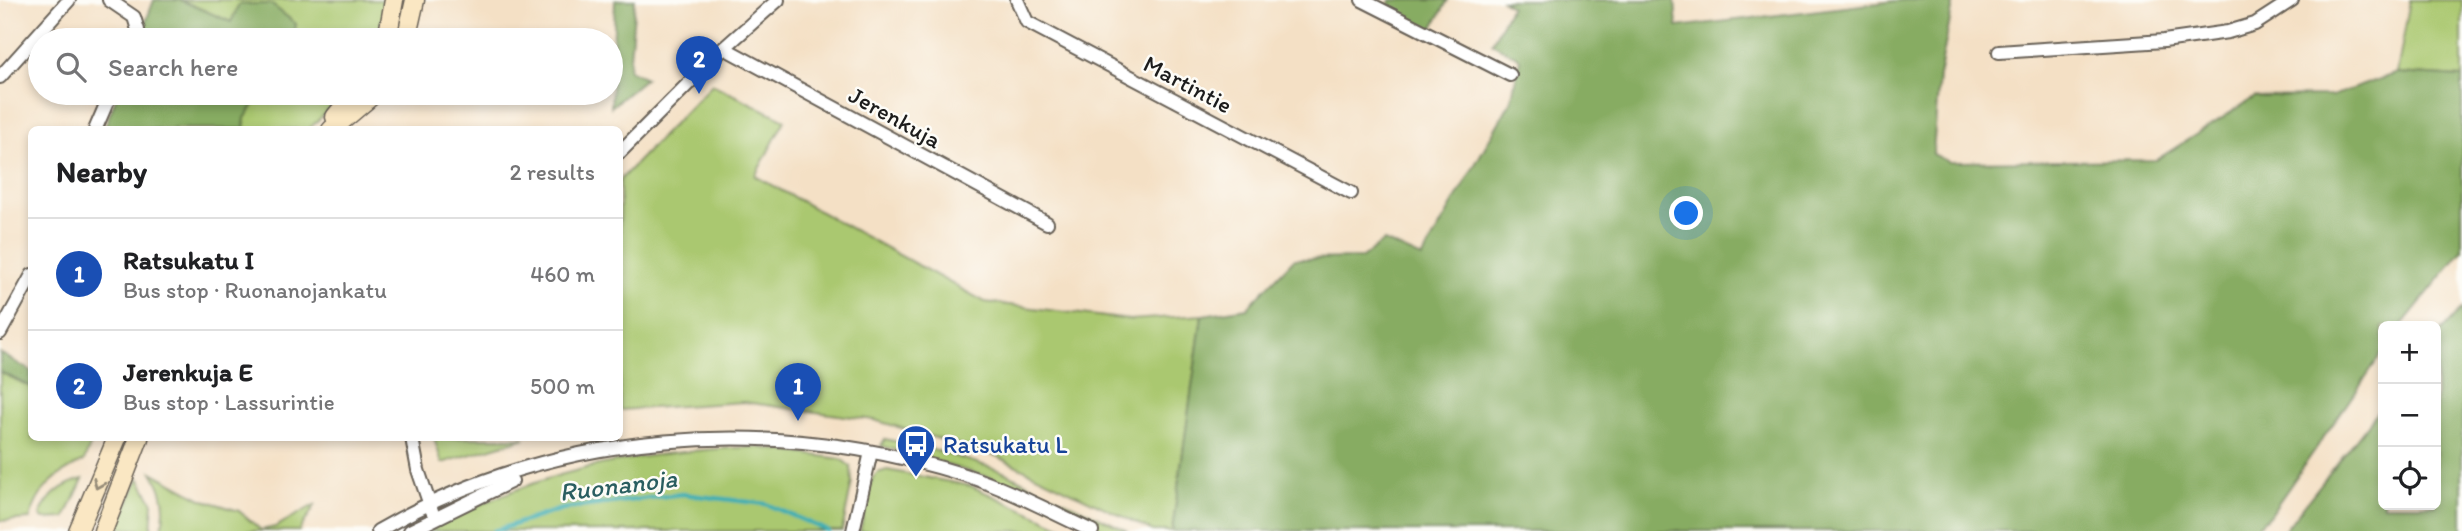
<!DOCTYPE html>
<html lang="en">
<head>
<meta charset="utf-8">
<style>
	body { margin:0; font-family:Itim,sans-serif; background:#f6f6f6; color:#202124 }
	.controls { position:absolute; right:21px; bottom:21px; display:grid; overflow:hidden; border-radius:10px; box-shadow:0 4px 10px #0003 }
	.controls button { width:63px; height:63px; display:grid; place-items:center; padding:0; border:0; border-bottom:2px solid #e0e0e0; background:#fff; color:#202124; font:35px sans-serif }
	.you { position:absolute; left:1687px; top:214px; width:24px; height:24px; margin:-18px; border:5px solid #fff; border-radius:50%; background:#1a73e8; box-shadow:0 0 0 10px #1a73e833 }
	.badge { display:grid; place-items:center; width:46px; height:46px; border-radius:50%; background:#db2777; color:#fff; font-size:23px; font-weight:700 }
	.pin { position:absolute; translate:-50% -58px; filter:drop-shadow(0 2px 4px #0008) }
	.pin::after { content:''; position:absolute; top:37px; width:24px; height:21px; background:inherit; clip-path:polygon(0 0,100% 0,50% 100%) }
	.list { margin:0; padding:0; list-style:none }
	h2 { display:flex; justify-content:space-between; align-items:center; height:91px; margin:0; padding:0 28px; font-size:30px }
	h2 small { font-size:23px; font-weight:400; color:#757577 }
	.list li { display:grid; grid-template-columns:46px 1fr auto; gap:21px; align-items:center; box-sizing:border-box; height:112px; padding:0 28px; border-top:2px solid #e0e0e0 }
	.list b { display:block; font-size:26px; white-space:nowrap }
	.list p { margin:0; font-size:23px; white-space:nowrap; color:#757577 }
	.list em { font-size:23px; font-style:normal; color:#757577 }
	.icon { flex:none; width:38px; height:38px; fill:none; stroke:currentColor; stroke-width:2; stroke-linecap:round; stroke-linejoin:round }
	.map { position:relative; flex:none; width:2462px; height:531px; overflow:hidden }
	.search { position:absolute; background:#fff; box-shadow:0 4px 10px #0003; left:28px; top:28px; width:595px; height:77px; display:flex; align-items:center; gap:18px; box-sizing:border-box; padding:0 24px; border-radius:38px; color:#757577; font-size:26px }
	.panel { position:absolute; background:#fff; box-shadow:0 4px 10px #0003; left:28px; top:126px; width:595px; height:315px; border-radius:10px }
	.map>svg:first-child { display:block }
	.green { fill:#aac870; stroke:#637246; stroke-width:2 }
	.forest { fill:#87ac62; stroke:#52643f; stroke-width:2 }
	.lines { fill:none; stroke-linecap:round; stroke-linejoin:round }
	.stream { stroke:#3caeb4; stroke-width:4.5 }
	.minor-casing { stroke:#686157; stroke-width:16 }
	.secondary-casing { stroke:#686157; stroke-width:21 }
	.minor { stroke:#fff; stroke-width:12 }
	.secondary { stroke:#fae7c3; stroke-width:18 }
	.oneway { stroke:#968c78 }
	.labels { text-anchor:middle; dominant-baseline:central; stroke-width:5; stroke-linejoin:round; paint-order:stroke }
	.street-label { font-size:24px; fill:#1c1c1c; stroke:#fdfcf7 }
	.transit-label { font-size:24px; fill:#164399; stroke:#fdfcf7; text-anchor:start }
	.water-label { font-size:26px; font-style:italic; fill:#2a5e60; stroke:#fdfcf7 }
</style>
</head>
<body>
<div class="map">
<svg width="2462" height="531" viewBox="0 0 2462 531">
	<rect width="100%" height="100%" fill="#fdfcf7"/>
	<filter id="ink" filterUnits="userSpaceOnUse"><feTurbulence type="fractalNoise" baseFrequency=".0143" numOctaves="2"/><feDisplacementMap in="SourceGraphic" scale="14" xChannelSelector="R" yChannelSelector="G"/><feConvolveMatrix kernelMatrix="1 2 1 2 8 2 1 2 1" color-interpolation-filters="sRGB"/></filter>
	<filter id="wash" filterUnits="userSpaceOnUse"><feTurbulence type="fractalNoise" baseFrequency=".00686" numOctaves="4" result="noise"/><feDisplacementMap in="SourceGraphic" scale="28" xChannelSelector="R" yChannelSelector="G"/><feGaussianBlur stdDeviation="1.57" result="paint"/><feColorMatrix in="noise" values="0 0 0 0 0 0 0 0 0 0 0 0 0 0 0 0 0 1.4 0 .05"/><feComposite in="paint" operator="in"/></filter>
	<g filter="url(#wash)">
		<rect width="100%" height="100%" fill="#f4e0c5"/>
		<g class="green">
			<path d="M 180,0 L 388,0 L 376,40 L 293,40 L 296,24 L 231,22 Z"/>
			<path d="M 2410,0 L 2462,0 L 2462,77 L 2397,73 Z"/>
			<path d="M 712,84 L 785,120 L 755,176 L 985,302 L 1130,320 L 1202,315 L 1172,531 L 1153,531 L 994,455 L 874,420 L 744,402 L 620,410 L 620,180 Z"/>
			<path d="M 262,93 L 346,93 L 309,129 L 244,130 L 245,118 Z"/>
			<path d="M 0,372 L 31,387 L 32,438 L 93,438 L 84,461 C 56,474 38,489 30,519 L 0,521 Z"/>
			<path d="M 434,438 L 525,438 L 442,463 Z"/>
			<path d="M 885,439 L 938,451 L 999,470 L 1128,531 L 1106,531 L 995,479 L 881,446 Z"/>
			<path d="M 756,447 L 841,459 L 851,467 L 852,482 L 842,531 L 427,531 C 535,471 634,451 756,447 Z"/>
			<path d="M 887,470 L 971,486 L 1071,531 L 860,531 L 872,479 L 877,473 Z"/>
			<path d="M 152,472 L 201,499 L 239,511 L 261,530 L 275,527 L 316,504 L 299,531 L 161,531 C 167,508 164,492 152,472 Z"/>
			<path d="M 139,478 L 153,503 L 151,531 L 117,528 Z"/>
			<path d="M 83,479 L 65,518 L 43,519 L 40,515 C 48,495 63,484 83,479 Z"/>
		</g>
		<g class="forest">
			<path d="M 154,0 L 180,0 L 231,22 L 239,4 L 271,4 L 296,24 L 293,40 L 139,40 Z"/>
			<path d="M 615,0 L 635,0 L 629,70 L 646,78 L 611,107 Z"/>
			<path d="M 1391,0 L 1448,0 L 1430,33 L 1402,19 L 1388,5 Z"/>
			<path d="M 1502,0 L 1675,0 L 1677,27 L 1903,0 L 1954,0 L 1939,76 L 1933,154 L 1949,162 L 2156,160 L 2255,97 L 2332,96 L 2397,73 L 2462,77 L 2462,251 L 2401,326 L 2383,326 L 2383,352 L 2269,516 L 2253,531 L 1172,531 L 1202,315 L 1247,308 L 1294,259 L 1362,258 L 1384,241 L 1422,258 L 1511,101 L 1520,59 L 1492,43 L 1511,6 Z"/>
			<path d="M 118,93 L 262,93 L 245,118 L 244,129 L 104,129 Z"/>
			<path d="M 2462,309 L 2462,531 L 2284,531 L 2383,405 L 2383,505 L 2436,505 L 2436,336 Z"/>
			<path d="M 0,353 L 31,371 L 31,387 L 0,372 Z"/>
		</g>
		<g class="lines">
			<path class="stream" d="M 494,531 L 562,509 L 682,494 L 766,504 L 828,531"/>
		</g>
	</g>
	<g filter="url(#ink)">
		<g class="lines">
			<g class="minor-casing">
				<g id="minor">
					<path d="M 109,0 L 134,17 L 138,30 L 134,40"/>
					<path d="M 1017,0 L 1027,22 L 1351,193"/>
					<path d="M 1362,0 L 1510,75"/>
					<path d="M 724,48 L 1047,223"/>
					<path d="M 1999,52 L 2164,41 L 2228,32 L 2255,24 L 2292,0"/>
					<path d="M 0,77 L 69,0"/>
					<path d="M 95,130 L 111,93"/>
					<path d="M 620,152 L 724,48 L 778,0"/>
					<path d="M 0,333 L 32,275"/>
					<path d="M 412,438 L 418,470 L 432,511"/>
					<path d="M 378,531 C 554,428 773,414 965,475 C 1008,489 1051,512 1092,531"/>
					<path d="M 410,531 L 512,481"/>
					<path d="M 853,531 L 871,452"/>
				</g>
			</g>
			<g class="secondary-casing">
				<g id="secondary">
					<path d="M 387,40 L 394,0"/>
					<path d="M 406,40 L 415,0"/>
					<path d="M 335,117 L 355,93"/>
					<path d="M 331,130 L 375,93"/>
					<path d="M 78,531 L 117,438"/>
					<path d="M 103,531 L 139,438"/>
				</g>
			</g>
			<use href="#minor" class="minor"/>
			<use href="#secondary" class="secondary"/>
		</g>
		<defs><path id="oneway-chevron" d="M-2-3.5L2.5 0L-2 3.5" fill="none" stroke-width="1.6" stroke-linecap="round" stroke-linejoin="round" transform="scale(1.75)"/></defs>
		<use class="oneway" href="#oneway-chevron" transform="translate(98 484) rotate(113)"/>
	</g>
	<defs>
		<g id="bus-pin" transform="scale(2.0125)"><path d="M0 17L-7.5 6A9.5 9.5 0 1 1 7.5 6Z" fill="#1a4fb4" stroke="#fdfcf7"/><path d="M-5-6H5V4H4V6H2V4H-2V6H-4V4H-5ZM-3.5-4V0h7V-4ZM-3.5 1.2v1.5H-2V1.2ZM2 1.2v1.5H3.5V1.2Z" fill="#fff"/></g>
	</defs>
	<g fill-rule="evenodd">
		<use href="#bus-pin" x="916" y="444"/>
	</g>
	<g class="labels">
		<g class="street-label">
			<text transform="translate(1188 84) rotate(28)">Martintie</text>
			<text transform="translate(895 117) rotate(29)">Jerenkuja</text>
		</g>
		<g class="transit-label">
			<text x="943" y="444">Ratsukatu L</text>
		</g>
		<g class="water-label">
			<text transform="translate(618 485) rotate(-7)">Ruonanoja</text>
		</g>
	</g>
</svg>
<div class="controls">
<button>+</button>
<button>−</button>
<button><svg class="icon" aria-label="locate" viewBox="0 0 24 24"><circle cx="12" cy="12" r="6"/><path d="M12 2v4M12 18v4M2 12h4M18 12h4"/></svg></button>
</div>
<div class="you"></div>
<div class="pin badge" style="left:798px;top:421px;background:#1a4fb4">1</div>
<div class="pin badge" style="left:699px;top:94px;background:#1a4fb4">2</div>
<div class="search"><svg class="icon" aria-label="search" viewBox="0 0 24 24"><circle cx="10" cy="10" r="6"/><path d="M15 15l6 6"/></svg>Search here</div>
<section class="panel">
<h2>Nearby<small>2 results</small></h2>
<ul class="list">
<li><span class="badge" style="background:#1a4fb4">1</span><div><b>Ratsukatu I</b><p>Bus stop · Ruonanojankatu</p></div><em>460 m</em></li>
<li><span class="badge" style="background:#1a4fb4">2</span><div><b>Jerenkuja E</b><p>Bus stop · Lassurintie</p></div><em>500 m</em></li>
</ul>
</section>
</div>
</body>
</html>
